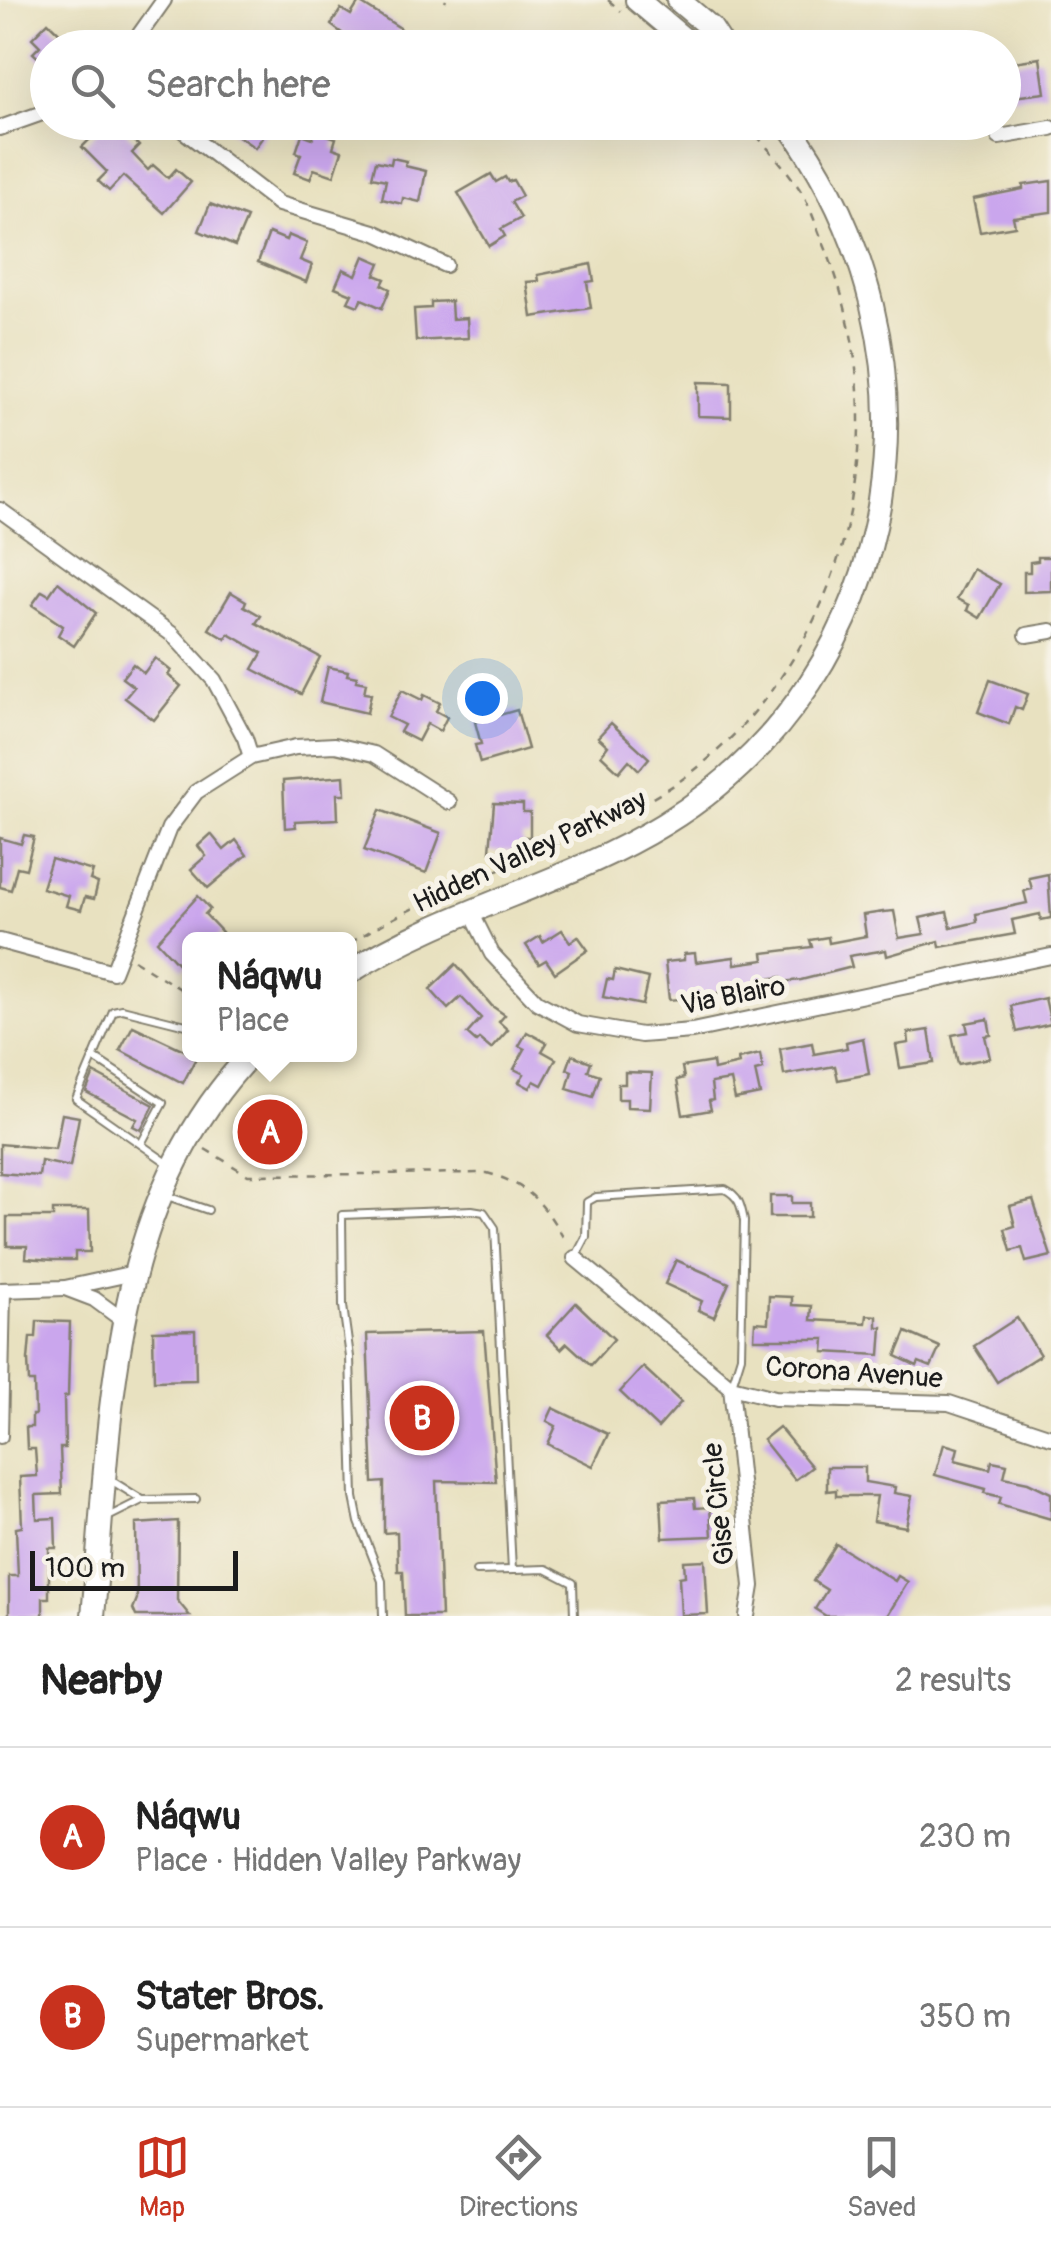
<!DOCTYPE html>
<html lang="en">
<head>
<meta charset="utf-8">
<style>
	body { margin:0; font-family:Pangolin,sans-serif; background:#f6f6f6; color:#222 }
	.scale { position:absolute; left:30px; bottom:25px; width:208px; box-sizing:border-box; padding-left:10px; border:5px solid #1c1c1c; border-top:0; font-size:28px; line-height:35px; white-space:nowrap; color:#1c1c1c; -webkit-text-stroke:8px #f7f3e8; paint-order:stroke }
	.you { position:absolute; left:482px; top:698px; width:35px; height:35px; margin:-25px; border:8px solid #fff; border-radius:50%; background:#1a73e8; box-shadow:0 0 0 15px #1a73e833 }
	.badge { display:grid; place-items:center; width:65px; height:65px; border-radius:50%; background:#c8321e; color:#fff; font-size:32px; font-weight:700 }
	.pin { position:absolute; translate:-50% -50%; border:5px solid #fff; box-shadow:0 2px 10px #0006 }
	.popup { position:absolute; left:182px; top:932px; width:175px; height:130px; box-sizing:border-box; display:grid; place-content:center; border-radius:15px; background:#fff; filter:drop-shadow(0 2px 8px #0005); font-size:32px; white-space:nowrap; color:#767676 }
	.popup b { font-size:38px; color:#222 }
	.popup::after { content:''; position:absolute; left:50%; top:100%; margin-left:-20px; border:20px solid transparent; border-top-color:#fff }
	.list { margin:0; padding:0; list-style:none }
	h2 { display:flex; justify-content:space-between; align-items:center; height:130px; margin:0; padding:0 40px; font-size:42px }
	h2 small { font-size:32px; font-weight:400; color:#767676 }
	.list li { display:grid; grid-template-columns:65px 1fr auto; gap:30px; align-items:center; box-sizing:border-box; height:180px; padding:0 40px; border-top:2px solid #e0e0e0 }
	.list b { display:block; font-size:38px; white-space:nowrap }
	.list p { margin:0; font-size:32px; white-space:nowrap; color:#767676 }
	.list em { font-size:32px; font-style:normal; color:#767676 }
	.icon { flex:none; width:55px; height:55px; fill:none; stroke:currentColor; stroke-width:2; stroke-linecap:round; stroke-linejoin:round }
	.map { position:relative; flex:none; width:1051px; height:1616px; overflow:hidden }
	.search { position:absolute; background:#fff; box-shadow:0 10px 40px #0002; left:30px; right:30px; top:30px; height:110px; display:flex; align-items:center; gap:25px; box-sizing:border-box; padding:0 35px; border-radius:55px; color:#767676; font-size:38px }
	.sheet { height:490px; background:#fff }
	nav { display:flex; justify-content:space-around; align-items:center; box-sizing:border-box; height:140px; border-top:2px solid #e0e0e0; background:#fff; font-size:28px; color:#767676 }
	nav a { display:grid; justify-items:center; gap:5px }
	nav .on { color:#c8321e }
	.map>svg:first-child { display:block }
	.building { fill:#caa6ed }
	.lines { fill:none; stroke-linecap:round; stroke-linejoin:round }
	.lane-casing { stroke:#827e6e; stroke-width:10 }
	.street-casing { stroke:#827e6e; stroke-width:18 }
	.primary-casing { stroke:#827e6e; stroke-width:26 }
	.path { stroke:#827e6e; stroke-width:2.5; stroke-dasharray:8 8; stroke-linecap:butt }
	.lane { stroke:#fff; stroke-width:6 }
	.street { stroke:#fff; stroke-width:14 }
	.primary { stroke:#fff; stroke-width:22 }
	.labels { text-anchor:middle; dominant-baseline:central; stroke-width:10; stroke-linejoin:round; paint-order:stroke }
	.street-label { font-size:28px; fill:#1c1c1c; stroke:#f7f3e8 }
</style>
</head>
<body>
<div class="map">
<svg width="1051" height="1616" viewBox="0 0 1051 1616">
	<rect width="100%" height="100%" fill="#f7f3e8"/>
	<filter id="ink" filterUnits="userSpaceOnUse"><feTurbulence type="fractalNoise" baseFrequency=".01" numOctaves="2"/><feDisplacementMap in="SourceGraphic" scale="20" xChannelSelector="R" yChannelSelector="G"/><feConvolveMatrix kernelMatrix="1 2 1 2 8 2 1 2 1" color-interpolation-filters="sRGB"/></filter>
	<filter id="wash" filterUnits="userSpaceOnUse"><feTurbulence type="fractalNoise" baseFrequency=".0048" numOctaves="4" result="noise"/><feDisplacementMap in="SourceGraphic" scale="40" xChannelSelector="R" yChannelSelector="G"/><feGaussianBlur stdDeviation="2.25" result="paint"/><feColorMatrix in="noise" values="0 0 0 0 0 0 0 0 0 0 0 0 0 0 0 0 0 1.4 0 .05"/><feComposite in="paint" operator="in"/></filter>
	<g filter="url(#wash)">
		<rect width="100%" height="100%" fill="#e8e1c0"/>
		<g id="blocks">
			<g class="building">
				<path d="M 359,2 L 400,28 L 388,48 L 362,48 L 331,25 L 341,9 L 351,15 Z"/>
				<path d="M 48,22 L 75,48 L 48,48 L 48,67 L 33,53 L 40,46 L 32,38 Z"/>
				<path d="M 1040,58 L 1045,93 L 1012,97 L 1007,63 Z"/>
				<path d="M 107,122 L 133,122 L 125,131 L 139,146 L 132,153 L 148,170 L 153,165 L 168,178 L 176,169 L 191,182 L 164,213 L 123,176 L 109,191 L 98,181 L 107,172 L 82,147 Z"/>
				<path d="M 219,122 L 273,122 L 255,148 Z"/>
				<path d="M 315,131 L 336,138 L 333,148 L 342,151 L 334,176 L 314,169 L 310,179 L 294,173 L 301,154 L 296,152 L 302,134 L 313,138 Z"/>
				<path d="M 392,158 L 406,161 L 405,166 L 426,171 L 420,202 L 403,198 L 402,204 L 382,199 L 386,180 L 372,177 L 376,161 L 391,164 Z"/>
				<path d="M 491,174 L 496,182 L 505,177 L 508,182 L 513,180 L 522,196 L 511,202 L 521,218 L 501,229 L 505,236 L 489,246 L 458,193 Z"/>
				<path d="M 1051,181 L 1051,212 L 1013,217 L 1015,226 L 980,232 L 973,199 L 1023,189 L 1023,185 Z"/>
				<path d="M 210,204 L 247,218 L 235,246 L 199,231 Z"/>
				<path d="M 269,233 L 286,240 L 288,235 L 307,243 L 300,260 L 312,265 L 306,282 L 258,262 Z"/>
				<path d="M 364,256 L 380,263 L 375,275 L 385,279 L 382,285 L 390,289 L 382,308 L 362,299 L 358,306 L 348,302 L 352,294 L 335,287 L 343,269 L 356,275 Z"/>
				<path d="M 591,264 L 594,281 L 587,282 L 591,308 L 532,317 L 527,282 L 539,281 L 538,275 Z"/>
				<path d="M 451,301 L 452,319 L 467,318 L 468,338 L 416,341 L 414,309 L 431,308 L 431,302 Z"/>
				<path d="M 698,382 L 731,383 L 731,417 L 698,416 Z"/>
				<path d="M 1038,557 L 1051,557 L 1051,591 L 1024,592 L 1024,572 L 1030,572 L 1030,562 L 1038,561 Z"/>
				<path d="M 973,569 L 1000,584 L 980,618 L 967,610 L 969,605 L 957,599 Z"/>
				<path d="M 58,582 L 96,613 L 74,646 L 58,635 L 63,626 L 32,605 L 42,591 L 49,595 Z"/>
				<path d="M 231,592 L 246,601 L 244,606 L 261,616 L 256,623 L 320,657 L 301,694 L 253,669 L 262,653 L 229,634 L 226,639 L 209,629 Z"/>
				<path d="M 155,658 L 171,671 L 168,675 L 181,686 L 154,720 L 125,698 L 134,687 L 122,678 L 133,664 L 144,673 Z"/>
				<path d="M 328,667 L 348,671 L 347,675 L 357,677 L 356,681 L 366,683 L 364,693 L 371,694 L 367,713 L 320,702 Z"/>
				<path d="M 990,680 L 1028,694 L 1022,710 L 1015,707 L 1009,724 L 978,712 Z"/>
				<path d="M 402,690 L 422,700 L 424,695 L 440,703 L 436,711 L 447,717 L 440,731 L 427,724 L 418,741 L 400,732 L 404,725 L 388,717 Z"/>
				<path d="M 517,710 L 528,749 L 480,763 L 475,745 L 481,744 L 475,722 Z"/>
				<path d="M 611,723 L 649,758 L 639,770 L 629,760 L 619,772 L 601,755 L 608,746 L 598,737 Z"/>
				<path d="M 344,776 L 345,794 L 337,794 L 338,819 L 295,821 L 296,827 L 285,828 L 283,781 Z"/>
				<path d="M 494,803 L 523,804 L 523,812 L 530,812 L 530,837 L 522,837 L 522,846 L 514,846 L 514,851 L 490,851 Z"/>
				<path d="M 380,810 L 441,833 L 426,873 L 364,850 Z"/>
				<path d="M 211,834 L 224,850 L 236,840 L 247,855 L 208,888 L 191,869 L 206,856 L 198,846 Z"/>
				<path d="M 24,835 L 34,837 L 26,869 L 17,867 L 11,890 L 0,887 L 0,838 L 21,844 Z"/>
				<path d="M 51,859 L 93,871 L 90,880 L 98,883 L 94,899 L 85,897 L 81,910 L 66,906 L 69,896 L 42,888 Z"/>
				<path d="M 1048,874 L 1051,918 L 1041,920 L 1040,914 L 1012,920 L 1015,934 L 940,947 L 939,941 L 887,956 L 886,950 L 849,956 L 852,967 L 801,980 L 781,982 L 781,977 L 754,981 L 755,988 L 709,994 L 710,1001 L 689,1004 L 688,998 L 669,1000 L 665,962 L 684,960 L 684,954 L 695,953 L 696,962 L 734,957 L 735,964 L 764,960 L 763,953 L 812,947 L 810,940 L 828,937 L 829,943 L 866,936 L 863,915 L 883,912 L 894,911 L 899,938 L 924,934 L 920,918 L 947,912 L 951,928 L 977,922 L 976,914 L 1027,903 L 1024,891 L 1032,889 L 1029,878 Z"/>
				<path d="M 198,896 L 210,909 L 205,914 L 222,932 L 215,940 L 190,940 L 190,963 L 183,969 L 157,941 Z"/>
				<path d="M 562,930 L 570,942 L 578,936 L 588,950 L 555,973 L 546,960 L 539,964 L 526,945 L 540,936 L 543,942 Z"/>
				<path d="M 456,964 L 492,1006 L 505,1015 L 499,1022 L 508,1030 L 491,1049 L 479,1039 L 476,1042 L 467,1034 L 481,1018 L 461,997 L 448,1009 L 430,989 Z"/>
				<path d="M 615,970 L 648,978 L 642,1005 L 603,997 L 607,979 L 613,980 Z"/>
				<path d="M 1045,998 L 1051,1024 L 1017,1032 L 1011,1006 Z"/>
				<path d="M 988,1019 L 991,1035 L 985,1036 L 990,1058 L 958,1064 L 952,1035 L 968,1032 L 966,1023 Z"/>
				<path d="M 133,1026 L 197,1056 L 183,1083 L 120,1050 Z"/>
				<path d="M 929,1030 L 934,1063 L 900,1068 L 896,1045 L 909,1043 L 908,1033 Z"/>
				<path d="M 527,1032 L 547,1043 L 542,1051 L 556,1059 L 542,1085 L 534,1081 L 530,1088 L 519,1082 L 524,1074 L 514,1069 L 525,1049 L 519,1046 Z"/>
				<path d="M 863,1038 L 869,1074 L 838,1080 L 835,1066 L 784,1075 L 780,1049 L 812,1043 L 814,1054 L 847,1048 L 846,1042 Z"/>
				<path d="M 760,1054 L 763,1069 L 755,1071 L 760,1094 L 735,1099 L 731,1080 L 711,1083 L 713,1100 L 709,1101 L 711,1110 L 683,1115 L 677,1080 L 684,1078 L 682,1067 L 713,1062 L 714,1070 L 739,1064 L 738,1059 Z"/>
				<path d="M 572,1055 L 591,1062 L 588,1071 L 600,1075 L 593,1097 L 567,1089 L 572,1071 L 567,1069 Z"/>
				<path d="M 625,1072 L 652,1073 L 650,1108 L 627,1107 L 627,1099 L 618,1099 L 618,1084 L 625,1084 Z"/>
				<path d="M 94,1073 L 154,1105 L 141,1130 L 133,1126 L 137,1119 L 86,1092 Z"/>
				<path d="M 62,1114 L 79,1117 L 70,1167 L 41,1161 L 39,1176 L 0,1173 L 0,1144 L 55,1149 Z"/>
				<path d="M 770,1196 L 792,1196 L 792,1203 L 810,1203 L 810,1217 L 770,1217 Z"/>
				<path d="M 1033,1200 L 1051,1256 L 1026,1262 L 1022,1248 L 1011,1251 L 1005,1229 L 1015,1226 L 1010,1206 Z"/>
				<path d="M 53,1210 L 89,1210 L 90,1252 L 75,1252 L 75,1260 L 53,1260 L 26,1258 L 27,1246 L 7,1246 L 7,1217 L 53,1217 Z"/>
				<path d="M 676,1260 L 729,1283 L 714,1317 L 698,1310 L 702,1301 L 665,1284 Z"/>
				<path d="M 769,1296 L 792,1297 L 792,1305 L 812,1306 L 811,1320 L 866,1323 L 867,1315 L 877,1316 L 877,1327 L 882,1327 L 880,1355 L 824,1352 L 825,1339 L 754,1339 L 755,1322 L 768,1323 Z"/>
				<path d="M 576,1303 L 614,1339 L 591,1365 L 567,1343 L 561,1349 L 547,1335 Z"/>
				<path d="M 1017,1318 L 1040,1355 L 997,1382 L 974,1346 Z"/>
				<path d="M 37,1321 L 70,1322 L 68,1396 L 64,1397 L 65,1448 L 60,1448 L 62,1494 L 36,1495 L 37,1519 L 55,1518 L 56,1548 L 49,1548 L 49,1598 L 43,1598 L 43,1616 L 9,1616 L 9,1576 L 18,1576 L 16,1528 L 22,1527 L 20,1477 L 37,1476 L 35,1449 L 27,1449 L 26,1427 L 32,1427 L 32,1415 L 35,1415 L 34,1382 L 29,1382 L 28,1360 L 30,1337 L 36,1337 Z"/>
				<path d="M 195,1330 L 196,1380 L 154,1381 L 153,1331 Z"/>
				<path d="M 484,1331 L 496,1482 L 436,1481 L 441,1616 L 405,1616 L 403,1571 L 398,1571 L 397,1532 L 384,1533 L 384,1482 L 373,1483 L 367,1334 Z"/>
				<path d="M 906,1332 L 940,1347 L 931,1367 L 919,1362 L 917,1366 L 896,1356 Z"/>
				<path d="M 643,1367 L 681,1402 L 658,1428 L 620,1392 Z"/>
				<path d="M 553,1408 L 608,1434 L 593,1466 L 548,1444 L 556,1426 L 547,1421 Z"/>
				<path d="M 779,1427 L 812,1467 L 795,1480 L 763,1440 Z"/>
				<path d="M 944,1444 L 958,1448 L 955,1460 L 990,1469 L 992,1461 L 1007,1464 L 1004,1477 L 1028,1482 L 1051,1493 L 1051,1519 L 999,1504 L 1001,1497 L 985,1493 L 986,1489 L 935,1475 Z"/>
				<path d="M 827,1467 L 865,1467 L 865,1482 L 895,1487 L 894,1493 L 912,1496 L 906,1527 L 873,1521 L 877,1496 L 836,1496 L 836,1490 L 827,1491 Z"/>
				<path d="M 694,1498 L 695,1508 L 710,1507 L 712,1536 L 663,1538 L 661,1500 Z"/>
				<path d="M 178,1521 L 177,1600 L 190,1616 L 136,1616 L 133,1609 L 137,1599 L 136,1524 Z"/>
				<path d="M 836,1544 L 895,1581 L 898,1576 L 908,1582 L 887,1616 L 826,1616 L 815,1609 L 827,1590 L 813,1581 Z"/>
				<path d="M 705,1560 L 708,1614 L 681,1615 L 679,1577 L 685,1576 L 684,1561 Z"/>
			</g>
		</g>
	</g>
	<g filter="url(#ink)">
		<use href="#blocks" fill-opacity="0" stroke="#827e6e" stroke-width="2.5"/>
		<g class="lines">
			<g class="lane-casing">
				<g id="lane">
					<path d="M 227,1054 L 239,1065"/>
					<path d="M 93,1057 L 163,1103 L 141,1144"/>
					<path d="M 169,1164 L 76,1099 L 113,1011 L 122,1009 L 190,1026"/>
					<path d="M 167,1196 L 208,1210"/>
					<path d="M 576,1256 L 586,1237 L 587,1202 L 596,1197 L 725,1189 C 740,1197 741,1206 744,1221 L 741,1356 L 732,1385"/>
					<path d="M 109,1479 L 141,1499"/>
					<path d="M 106,1518 L 142,1500 L 196,1499"/>
					<path d="M 476,1571 L 546,1569 L 573,1583 L 574,1616"/>
					<path d="M 383,1616 L 382,1581 L 359,1522 L 354,1497 L 350,1357 L 343,1306 L 342,1215 L 472,1210 L 484,1212 L 495,1228 L 512,1570"/>
				</g>
			</g>
			<g class="street-casing">
				<g id="street">
					<path d="M 130,48 L 164,0"/>
					<path d="M 172,122 L 279,204 L 374,232 L 445,265"/>
					<path d="M 0,128 L 48,111"/>
					<path d="M 999,137 L 1051,128"/>
					<path d="M 0,510 L 173,635 L 214,680 L 245,738 L 251,757"/>
					<path d="M 1027,635 L 1051,631"/>
					<path d="M 471,912 L 492,954 L 537,1002 L 578,1024 L 641,1035 L 692,1031 L 1051,956"/>
					<path d="M 0,941 L 113,972 L 169,828 L 196,792 L 251,757 L 296,747 L 335,745 L 374,754 L 449,802"/>
					<path d="M 575,1258 L 731,1387 L 775,1398 L 949,1403 L 1051,1437"/>
					<path d="M 65,1288 L 94,1299 L 124,1321"/>
					<path d="M 0,1290 L 65,1288 L 134,1273"/>
					<path d="M 731,1387 L 752,1586 L 747,1616"/>
					<path d="M 0,1436 L 3,1290"/>
				</g>
			</g>
			<g class="primary-casing">
				<g id="primary">
					<path d="M 637,0 L 694,48"/>
					<path d="M 678,0 L 711,28 L 724,48"/>
					<path d="M 350,972 C 448,909 565,885 664,824 C 910,673 953,348 786,122"/>
					<path d="M 93,1616 C 111,1421 107,1206 251,1054"/>
				</g>
			</g>
			<g class="path">
				<path d="M 608,0 L 621,11"/>
				<path d="M 445,2 L 446,0"/>
				<path d="M 350,943 C 429,894 520,864 603,823 C 637,807 671,790 701,765 C 853,639 899,422 823,242 C 816,226 811,208 802,193 C 787,168 764,144 744,122"/>
				<path d="M 134,960 L 190,995"/>
				<path d="M 205,1149 L 248,1175 L 487,1173 C 531,1185 545,1206 567,1244"/>
			</g>
			<use href="#lane" class="lane"/>
			<use href="#street" class="street"/>
			<use href="#primary" class="primary"/>
		</g>
	</g>
	<g class="labels">
		<g class="street-label">
			<text transform="translate(530 852) rotate(-25)">Hidden Valley Parkway</text>
			<text transform="translate(733 996) rotate(-11)">Via Blairo</text>
			<text transform="translate(854 1373) rotate(4)">Corona Avenue</text>
			<text transform="translate(719 1504) rotate(-96)">Gise Circle</text>
		</g>
	</g>
</svg>
<div class="scale">100 m</div>
<div class="you"></div>
<div class="pin badge" style="left:270px;top:1132px">A</div>
<div class="popup"><b>Náqwu</b>Place</div>
<div class="pin badge" style="left:422px;top:1418px">B</div>
<div class="search"><svg class="icon" aria-label="search" viewBox="0 0 24 24"><circle cx="10" cy="10" r="6"/><path d="M15 15l6 6"/></svg>Search here</div>
</div>
<section class="sheet">
<h2>Nearby<small>2 results</small></h2>
<ul class="list">
<li><span class="badge">A</span><div><b>Náqwu</b><p>Place · Hidden Valley Parkway</p></div><em>230 m</em></li>
<li><span class="badge">B</span><div><b>Stater Bros.</b><p>Supermarket</p></div><em>350 m</em></li>
</ul>
</section>
<nav>
<a class="on"><svg class="icon" aria-label="map" viewBox="0 0 24 24"><path d="M3 6l6-2 6 2 6-2v14l-6 2-6-2-6 2zM9 4v14M15 6v14"/></svg>Map</a>
<a><svg class="icon" aria-label="directions" viewBox="0 0 24 24"><path d="M12 3l9 9-9 9-9-9zM9 14v-3h6M13 9l2 2-2 2"/></svg>Directions</a>
<a><svg class="icon" aria-label="saved" viewBox="0 0 24 24"><path d="M7 4h10v16l-5-4-5 4z"/></svg>Saved</a>
</nav>
</body>
</html>
